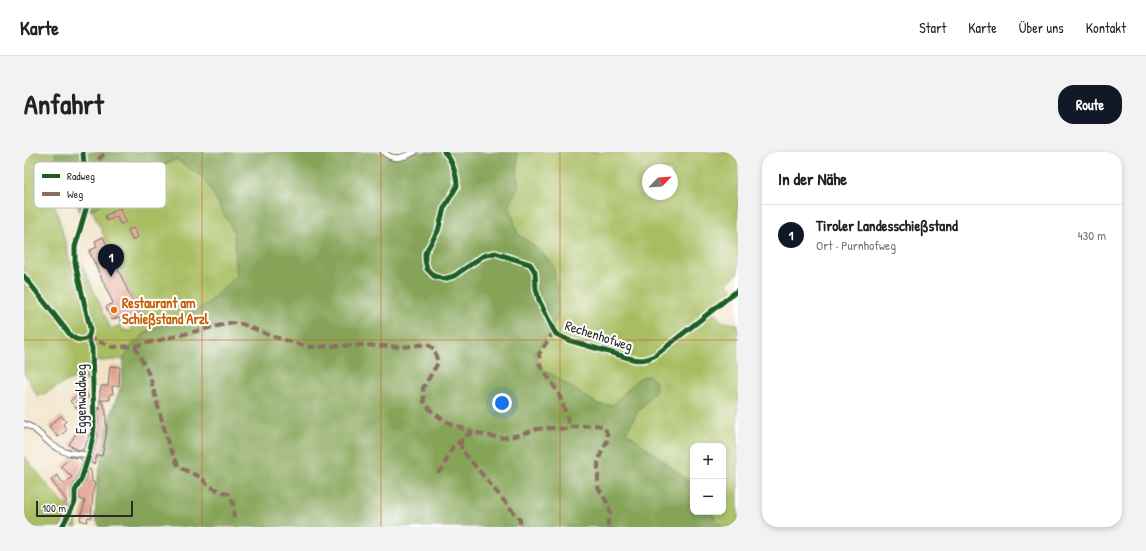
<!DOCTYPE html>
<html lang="de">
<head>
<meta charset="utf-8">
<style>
	body { margin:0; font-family:"Patrick Hand",sans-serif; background:#f2f2f2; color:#222 }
	.controls { position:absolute; right:12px; bottom:12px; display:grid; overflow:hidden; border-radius:8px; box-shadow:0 2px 6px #0003 }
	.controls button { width:36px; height:36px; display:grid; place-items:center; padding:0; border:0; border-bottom:1px solid #e0e0e0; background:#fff; color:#222; font:20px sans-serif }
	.compass { position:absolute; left:618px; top:12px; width:36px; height:36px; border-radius:50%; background:#fff; box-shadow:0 2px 6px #0003; rotate:65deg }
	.scale { position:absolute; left:12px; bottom:10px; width:97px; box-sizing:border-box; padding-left:4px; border:2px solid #2b2b2b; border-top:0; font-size:11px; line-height:14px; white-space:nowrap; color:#2b2b2b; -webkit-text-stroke:3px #fff; paint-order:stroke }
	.you { position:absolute; left:478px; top:251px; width:14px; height:14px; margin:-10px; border:3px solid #fff; border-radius:50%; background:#1a73e8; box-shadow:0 0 0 6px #1a73e833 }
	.badge { display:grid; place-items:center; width:26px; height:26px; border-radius:50%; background:#111827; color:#fff; font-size:13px; font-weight:700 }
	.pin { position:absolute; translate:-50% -33px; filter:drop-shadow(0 1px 2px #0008) }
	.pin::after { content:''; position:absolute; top:21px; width:14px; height:12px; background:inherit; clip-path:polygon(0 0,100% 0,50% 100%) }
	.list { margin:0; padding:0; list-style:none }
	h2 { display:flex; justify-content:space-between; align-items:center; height:52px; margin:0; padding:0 16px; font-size:17px }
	h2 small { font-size:13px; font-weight:400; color:#767676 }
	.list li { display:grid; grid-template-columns:26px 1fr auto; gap:12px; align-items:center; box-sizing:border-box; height:60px; padding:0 16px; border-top:1px solid #e0e0e0 }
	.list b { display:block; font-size:15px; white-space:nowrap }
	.list p { margin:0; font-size:13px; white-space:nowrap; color:#767676 }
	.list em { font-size:13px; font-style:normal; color:#767676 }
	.map { position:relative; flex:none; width:714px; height:375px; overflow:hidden; border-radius:16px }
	header { display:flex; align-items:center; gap:24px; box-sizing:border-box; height:56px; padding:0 20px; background:#fff; border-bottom:1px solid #e0e0e0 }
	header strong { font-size:19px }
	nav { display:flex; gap:22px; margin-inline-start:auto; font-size:14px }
	.intro { display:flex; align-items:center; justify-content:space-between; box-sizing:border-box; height:96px; padding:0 24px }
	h1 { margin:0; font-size:28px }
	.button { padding:10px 18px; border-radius:16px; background:#111827; color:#fff; font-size:14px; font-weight:700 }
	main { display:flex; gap:24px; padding:0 24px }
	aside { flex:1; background:#fff; border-radius:16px; box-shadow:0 2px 6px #0003 }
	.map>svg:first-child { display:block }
	.green { fill:#a8bd62; stroke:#6a7446; fill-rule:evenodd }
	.forest { fill:#86a458; stroke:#586842 }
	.building { fill:#e2a18f }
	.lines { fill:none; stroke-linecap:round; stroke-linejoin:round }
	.minor-casing { stroke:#706b61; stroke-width:7 }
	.minor { stroke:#fff; stroke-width:5 }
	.quiet { stroke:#8d6e63; stroke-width:4; stroke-dasharray:8 4; stroke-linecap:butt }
	.cycleway-casing { stroke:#fff; stroke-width:8 }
	.cycleway { stroke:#1b5e20; stroke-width:5 }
	.grid { fill:none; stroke:#d5540f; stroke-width:1; stroke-opacity:0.55 }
	.food-dot { fill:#e8710a; stroke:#fff; stroke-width:1.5 }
	.labels { text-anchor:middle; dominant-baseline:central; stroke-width:4; stroke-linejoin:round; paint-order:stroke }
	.food-label { font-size:14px; font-weight:bold; fill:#c56008; stroke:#fff; text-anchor:start }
	.street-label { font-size:14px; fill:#2b2b2b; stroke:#fff }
	.key { fill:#fff; stroke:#bfbfbf; stroke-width:1 }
	.key-label { font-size:11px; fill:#2b2b2b }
</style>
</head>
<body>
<header>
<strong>Karte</strong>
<nav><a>Start</a><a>Karte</a><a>Über uns</a><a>Kontakt</a></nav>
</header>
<div class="intro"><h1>Anfahrt</h1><a class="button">Route</a></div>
<main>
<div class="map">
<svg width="714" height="375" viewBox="0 0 714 375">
	<rect width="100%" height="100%" fill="#fff"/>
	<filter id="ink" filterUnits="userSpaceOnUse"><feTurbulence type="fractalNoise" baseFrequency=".025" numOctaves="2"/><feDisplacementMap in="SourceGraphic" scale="8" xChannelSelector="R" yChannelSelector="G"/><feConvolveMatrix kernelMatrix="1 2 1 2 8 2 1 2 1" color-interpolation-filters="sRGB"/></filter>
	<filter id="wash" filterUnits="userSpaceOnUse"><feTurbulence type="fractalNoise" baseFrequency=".012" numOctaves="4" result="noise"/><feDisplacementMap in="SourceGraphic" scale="16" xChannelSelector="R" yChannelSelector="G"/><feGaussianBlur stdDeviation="0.9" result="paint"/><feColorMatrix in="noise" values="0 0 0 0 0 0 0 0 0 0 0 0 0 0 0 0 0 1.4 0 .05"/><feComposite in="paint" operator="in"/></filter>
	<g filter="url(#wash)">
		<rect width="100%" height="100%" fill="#f0e2c5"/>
		<g class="green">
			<path d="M 0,0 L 31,0 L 32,8 L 24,12 L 17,18 C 30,47 39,79 46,110 L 57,110 L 87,177 L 96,173 L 98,177 C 101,178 105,180 108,178 L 107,174 L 119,168 L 68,58 L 128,18 L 152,7 L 180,25 L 210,80 L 213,124 L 181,154 L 124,179 L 108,193 L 100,207 L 66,210 L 67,229 L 47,227 L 14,245 L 0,221 L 0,40 L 2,36 L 0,32 Z"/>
			<path d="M 493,0 L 714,0 L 714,121 L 703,131 L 710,139 L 687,157 L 698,170 L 714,172 L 714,375 L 697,375 L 687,360 L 699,360 L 699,294 L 669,294 L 669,333 L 602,280 L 614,259 L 631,239 L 614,227 L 589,253 L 574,253 L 514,214 L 511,202 L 534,164 L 517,100 L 493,81 L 485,52 L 494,35 ZM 624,18 L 648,18 L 648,42 L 624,42 Z"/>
			<path d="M 0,304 L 35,347 L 45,356 L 37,375 L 10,375 L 0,365 Z"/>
			<path d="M 50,358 L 53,375 L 41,375 Z"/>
		</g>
		<path class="forest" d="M 31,0 L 493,0 L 494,35 L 485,52 L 493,81 L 517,100 L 529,113 L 534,138 L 534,164 L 511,202 L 514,214 L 575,253 L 589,253 L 614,227 L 625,223 L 632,231 L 631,239 L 614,259 L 602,280 L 669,333 L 669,360 L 687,360 L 697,375 L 76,375 L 71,366 L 73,329 L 88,258 L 97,234 L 100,207 L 108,193 L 124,179 L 181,154 L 213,124 L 210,80 L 180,26 L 152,7 L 128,18 L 68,58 L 60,58 L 57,63 L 41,14 L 37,10 L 32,8 Z"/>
		<g id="blocks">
			<g class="building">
				<path d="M 96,56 L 102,70 L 96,72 L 93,64 L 83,69 L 81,64 Z"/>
				<path d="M 110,76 L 114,85 L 108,88 L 104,78 Z"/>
				<path d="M 79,85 L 115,163 L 98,171 L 95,165 L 88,168 L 82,155 L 89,151 L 65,99 L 73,95 L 71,89 Z"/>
				<path d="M 86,214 L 96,215 L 95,234 L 88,234 L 89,242 L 86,242 L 86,248 L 77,248 L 82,258 L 82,273 L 83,273 L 82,284 L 78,304 L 73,303 L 70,312 L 67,311 L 73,285 L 74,269 L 74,255 L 76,258 L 76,238 L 77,238 L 77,234 L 84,234 Z"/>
				<path d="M 59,238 L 65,245 L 52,256 L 46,249 Z"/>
				<path d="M 37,264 L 42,269 L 39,272 L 43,278 L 34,285 L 25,274 Z"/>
				<path d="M 54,278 L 56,278 L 65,283 L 64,288 L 59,298 L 54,298 L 45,293 Z"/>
				<path d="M 47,305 L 56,306 L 59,309 L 53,326 L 47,337 L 47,349 L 44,355 L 41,351 L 43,349 L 27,328 L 33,323 L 40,332 L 48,325 L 37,314 Z"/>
				<path d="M 65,316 L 67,319 L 68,330 L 71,331 L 69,338 L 67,366 L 64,365 L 63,370 L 56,368 L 61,349 L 55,347 L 55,340 L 61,329 Z"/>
			</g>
		</g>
	</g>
	<g filter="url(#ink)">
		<use href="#blocks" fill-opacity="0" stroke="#706b61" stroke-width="1"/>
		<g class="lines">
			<g class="minor-casing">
				<g id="minor">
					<path d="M 359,0 C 371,10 379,5 391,0"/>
					<path d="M 420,0 C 428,7 433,23 433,34 L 420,56 L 414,79 L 401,101 L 401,108 L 403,117 L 410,124 L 420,127 L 430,124 L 459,104 L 471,101 L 506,112 L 508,115 L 511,120 L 512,137 L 515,148 L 529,177 L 532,182 L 544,188 L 608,207 C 617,209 624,208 632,203 L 714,138"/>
					<path d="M 0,124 L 47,184 C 56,191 67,189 66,176 L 51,111 L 51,95 L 63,54 L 59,0"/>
					<path d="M 0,272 L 9,276 L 28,293 L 41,300 L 65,303"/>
					<path d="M 38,375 L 51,350 L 51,339 L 57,328 L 65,303 L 69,285 L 70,273 L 68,196 L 64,185"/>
				</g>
			</g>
			<use href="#minor" class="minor"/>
			<g class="quiet">
				<path d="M 66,30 L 73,9 L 82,0"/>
				<path d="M 530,179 L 515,202 L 516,213 L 534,240 L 539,253 L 546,275 L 573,273 L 581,276 L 583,281 L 584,287 L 577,301 L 574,311 L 574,335 L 585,354 L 586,362 L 583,375"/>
				<path d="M 64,185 L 88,195 L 111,194 L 206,171 L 218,172 L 250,185 L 286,195 L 337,193 L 379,195 L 403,192 L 410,197 L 414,211 L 399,236 L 400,250 L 409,261 L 427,272 L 449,280"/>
				<path d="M 111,194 L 126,225 L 145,294 L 155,315 L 178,326 L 184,334 L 204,342 L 209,351 L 210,370"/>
				<path d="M 437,289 L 437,297 L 496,368 L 496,373 L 494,375"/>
				<path d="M 413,320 L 418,318 L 429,294 L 437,289 L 440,285 L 449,280 L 476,286 L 485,285 L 496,283 L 513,277 L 526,276 L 541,277 L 546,275"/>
			</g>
			<g class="cycleway-casing">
				<g id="cycleway">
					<path d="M 420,0 C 428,7 433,23 433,34 L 420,56 L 414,79 L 401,101 L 401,108 L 403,117 L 410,124 L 420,127 L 430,124 L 459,104 L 471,101 L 506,112 L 508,115 L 511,120 L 512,137 L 515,148 L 529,177 L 532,182 L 544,188 L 608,207 C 617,209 624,208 632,203 L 714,138"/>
					<path d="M 0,124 L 47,184 C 56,191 67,189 66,176 L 51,111 L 51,95 L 63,54 L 59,0"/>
					<path d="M 38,375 L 51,350 L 51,339 L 57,328 L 65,303 L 69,285 L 70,273 L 68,196 L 64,185"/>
				</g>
			</g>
			<use href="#cycleway" class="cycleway"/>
		</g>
	</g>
	<path class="grid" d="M 178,0 L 178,375M 357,0 L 357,375M 536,0 L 536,375M 0,188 L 714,188"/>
	<circle class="food-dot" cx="90" cy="158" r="4"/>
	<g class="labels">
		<g class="food-label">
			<text x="98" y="150">Restaurant am<tspan x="98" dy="16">Schießstand Arzl</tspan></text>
		</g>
		<g class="street-label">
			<text transform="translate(575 183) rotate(18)">Rechenhofweg</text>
			<text transform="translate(56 247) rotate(-90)">Eggenwaldweg</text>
		</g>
	</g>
	<rect x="10" y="10" width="132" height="46" rx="6" class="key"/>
	<rect x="18" y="22" width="18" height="4" fill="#1b5e20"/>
	<rect x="18" y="40" width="18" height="4" fill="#8d6e63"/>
	<g class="key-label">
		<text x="43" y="28">Radweg</text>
		<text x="43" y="46">Weg</text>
	</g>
</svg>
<div class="controls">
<button>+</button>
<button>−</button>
</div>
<svg class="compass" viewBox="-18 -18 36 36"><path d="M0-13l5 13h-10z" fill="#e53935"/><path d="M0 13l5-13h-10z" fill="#767676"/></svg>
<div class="scale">100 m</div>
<div class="you"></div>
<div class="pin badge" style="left:87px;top:125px">1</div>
</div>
<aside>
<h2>In der Nähe<small></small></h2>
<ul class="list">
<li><span class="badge">1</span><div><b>Tiroler Landesschießstand</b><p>Ort · Purnhofweg</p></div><em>430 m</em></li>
</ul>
</aside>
</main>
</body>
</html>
